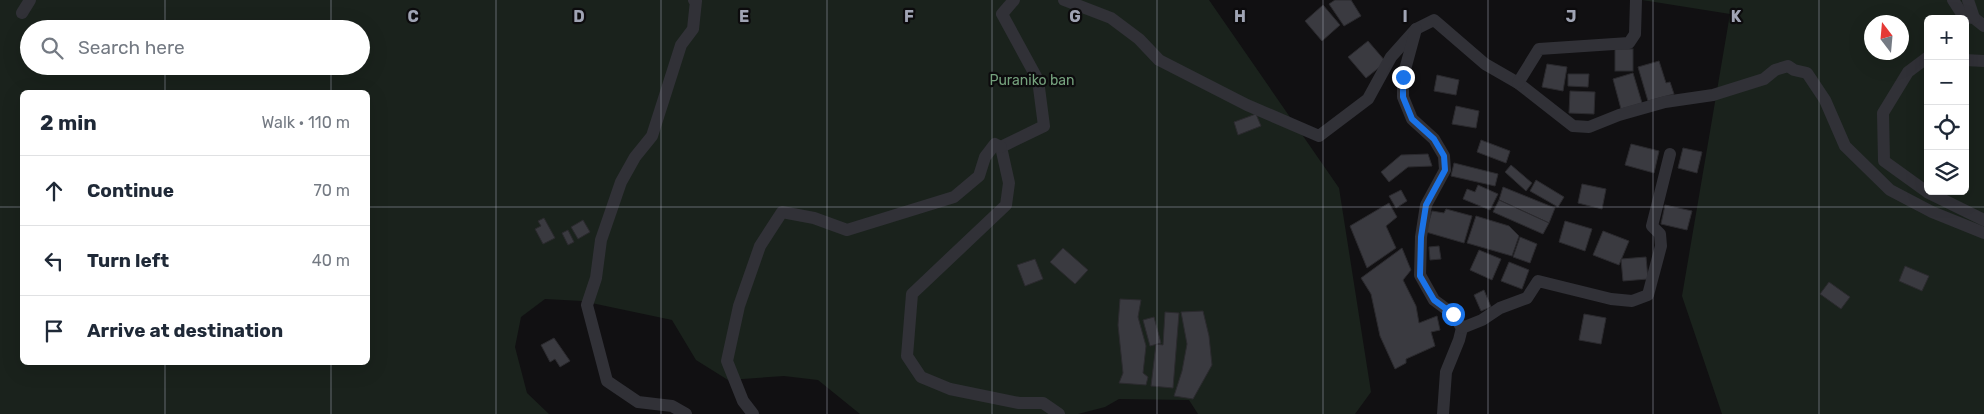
<!DOCTYPE html>
<html lang="en">
<head>
<meta charset="utf-8">
<style>
	body { margin:0; font-family:Rubik,sans-serif; background:#f2f2f3; color:#1f2937 }
	.controls { position:absolute; right:15px; top:15px; display:grid; overflow:hidden; border-radius:8px; box-shadow:0 5px 20px #0002 }
	.controls button { width:45px; height:45px; display:grid; place-items:center; padding:0; border:0; border-bottom:1px solid #e0e1e3; background:#fff; color:#1f2937; font:25px sans-serif }
	.compass { position:absolute; left:1864px; top:15px; width:45px; height:45px; border-radius:50%; background:#fff; box-shadow:0 5px 20px #0002; rotate:344deg }
	.stop { position:absolute; width:15px; height:15px; margin:-11px; border:4px solid #1a73e8; border-radius:50%; background:#fff }
	.stop.end { background:#1a73e8; border-color:#fff; box-shadow:0 1px 5px #0008 }
	.list { margin:0; padding:0; list-style:none }
	h2 { display:flex; justify-content:space-between; align-items:center; height:65px; margin:0; padding:0 20px; font-size:21px }
	h2 small { font-size:16px; font-weight:400; color:#747a83 }
	.list li { display:grid; grid-template-columns:32px 1fr auto; gap:15px; align-items:center; box-sizing:border-box; height:70px; padding:0 20px; border-top:1px solid #e0e1e3 }
	.list b { display:block; font-size:19px; white-space:nowrap }
	.list em { font-size:16px; font-style:normal; color:#747a83 }
	.icon { flex:none; width:28px; height:28px; fill:none; stroke:currentColor; stroke-width:2; stroke-linecap:round; stroke-linejoin:round }
	.map { position:relative; flex:none; width:1984px; height:414px; overflow:hidden }
	.search { position:absolute; background:#fff; box-shadow:0 5px 20px #0002; left:20px; top:20px; width:350px; height:55px; display:flex; align-items:center; gap:12px; box-sizing:border-box; padding:0 18px; border-radius:28px; color:#747a83; font-size:19px }
	.panel { position:absolute; background:#fff; box-shadow:0 5px 20px #0002; left:20px; top:90px; width:350px; height:275px; border-radius:8px }
	.map>svg:first-child { display:block }
	.green { fill:#1a221c; fill-rule:evenodd }
	.building { fill:#3a3a40; stroke:#2b2a2e }
	.lines { fill:none; stroke-linecap:round; stroke-linejoin:round }
	.minor { stroke:#313137; stroke-width:12 }
	.route { stroke:#1a73e8; stroke-width:6 }
	.grid { fill:none; stroke:#a0a4b4; stroke-width:1; stroke-opacity:0.55 }
	.labels { text-anchor:middle; dominant-baseline:central; stroke-width:4.5; stroke-linejoin:round; paint-order:stroke }
	.park-label { font-size:14px; fill:#75a17d; stroke:#0c0b0d }
	.grid-label { font-size:16px; text-anchor:middle; font-weight:bold; fill:#a0a4b4; stroke:#0c0b0d; stroke-width:4.5; stroke-linejoin:round; paint-order:stroke }
</style>
</head>
<body>
<div class="map">
<svg width="1984" height="414" viewBox="0 0 1984 414">
	<rect width="100%" height="100%" fill="#111012"/>
	<g class="green">
		<path d="M 0,0 L 1209,0 L 1339,188 L 1371,392 L 1355,414 L 1198,414 L 1189,400 L 1119,399 L 1105,407 L 1078,414 L 860,414 L 818,380 L 784,376 L 728,380 L 696,360 L 672,320 L 582,301 L 545,299 L 521,317 L 515,347 L 527,393 L 549,414 L 0,414 ZM 29,29 L 361,29 L 361,66 L 29,66 ZM 22,92 L 368,92 L 368,362 L 22,362 Z"/>
		<path d="M 1642,0 L 1984,0 L 1984,414 L 1722,414 L 1682,296 L 1730,14 ZM 1928,19 L 1965,19 L 1965,191 L 1928,191 ZM 1872,22 L 1902,22 L 1902,52 L 1872,52 Z"/>
	</g>
	<g class="building">
		<path d="M 1335,0 L 1351,0 L 1361,16 L 1344,26 L 1329,4 Z"/>
		<path d="M 1323,5 L 1340,25 L 1322,41 L 1305,21 Z"/>
		<path d="M 1368,41 L 1386,62 L 1366,78 L 1348,57 Z"/>
		<rect x="1615" y="49" width="18" height="22"/>
		<path d="M 1659,61 L 1666,83 L 1670,82 L 1674,94 L 1648,101 L 1638,67 Z"/>
		<path d="M 1547,64 L 1567,67 L 1563,91 L 1542,87 Z"/>
		<path d="M 1633,73 L 1642,103 L 1621,109 L 1613,79 Z"/>
		<path d="M 1568,74 L 1589,74 L 1588,87 L 1568,86 Z"/>
		<path d="M 1437,75 L 1459,80 L 1456,95 L 1434,91 Z"/>
		<path d="M 1570,91 L 1595,92 L 1594,114 L 1569,113 Z"/>
		<path d="M 1456,106 L 1479,111 L 1476,128 L 1452,124 Z"/>
		<path d="M 1256,114 L 1261,126 L 1238,135 L 1234,122 Z"/>
		<path d="M 1481,140 L 1510,151 L 1506,163 L 1477,152 Z"/>
		<path d="M 1631,144 L 1659,151 L 1654,173 L 1625,165 Z"/>
		<path d="M 1683,148 L 1702,152 L 1697,173 L 1678,168 Z"/>
		<path d="M 1428,154 L 1432,166 L 1408,167 L 1389,182 L 1381,172 L 1401,155 Z"/>
		<path d="M 1454,163 L 1498,174 L 1495,186 L 1451,176 Z"/>
		<path d="M 1511,165 L 1532,183 L 1526,191 L 1505,172 Z"/>
		<path d="M 1536,180 L 1564,197 L 1558,207 L 1530,191 Z"/>
		<path d="M 1582,184 L 1606,189 L 1602,209 L 1578,203 Z"/>
		<path d="M 1478,185 L 1498,194 L 1490,210 L 1463,199 L 1467,189 L 1475,192 Z"/>
		<path d="M 1503,187 L 1555,208 L 1549,223 L 1499,200 Z"/>
		<path d="M 1401,190 L 1407,201 L 1396,208 L 1389,196 Z"/>
		<path d="M 1499,200 L 1549,223 L 1543,234 L 1493,212 Z"/>
		<path d="M 1389,203 L 1397,217 L 1386,226 L 1396,248 L 1367,268 L 1350,226 Z"/>
		<path d="M 1665,205 L 1692,211 L 1687,230 L 1661,224 Z"/>
		<path d="M 1446,209 L 1472,216 L 1464,243 L 1426,232 L 1432,211 L 1444,213 Z"/>
		<path d="M 1476,216 L 1509,226 L 1519,236 L 1512,256 L 1467,243 Z"/>
		<path d="M 544,218 L 555,238 L 543,244 L 535,229 L 541,226 L 538,221 Z"/>
		<path d="M 583,220 L 590,232 L 578,239 L 571,227 Z"/>
		<path d="M 1565,221 L 1592,229 L 1585,251 L 1559,242 Z"/>
		<path d="M 568,230 L 574,242 L 568,245 L 562,233 Z"/>
		<path d="M 1603,231 L 1629,241 L 1619,265 L 1593,255 Z"/>
		<path d="M 1520,237 L 1537,244 L 1530,263 L 1513,257 Z"/>
		<path d="M 1439,246 L 1441,259 L 1430,260 L 1429,247 Z"/>
		<path d="M 1063,248 L 1088,270 L 1075,284 L 1050,262 Z"/>
		<path d="M 1402,248 L 1411,270 L 1403,280 L 1416,306 L 1419,323 L 1437,316 L 1440,330 L 1431,332 L 1435,346 L 1406,359 L 1406,363 L 1395,369 L 1380,336 L 1371,294 L 1361,278 Z"/>
		<path d="M 1479,250 L 1501,259 L 1492,280 L 1470,270 Z"/>
		<path d="M 1646,257 L 1648,279 L 1623,281 L 1621,259 Z"/>
		<path d="M 1035,259 L 1043,279 L 1025,286 L 1017,265 Z"/>
		<path d="M 1509,262 L 1529,270 L 1522,289 L 1501,281 Z"/>
		<path d="M 1905,266 L 1929,276 L 1922,291 L 1899,281 Z"/>
		<path d="M 1829,282 L 1850,297 L 1841,309 L 1820,294 Z"/>
		<path d="M 1484,290 L 1491,307 L 1481,311 L 1474,295 Z"/>
		<path d="M 1120,299 L 1141,300 L 1138,317 L 1146,346 L 1143,373 L 1148,377 L 1146,385 L 1119,383 L 1123,373 L 1118,325 Z"/>
		<path d="M 1203,311 L 1209,336 L 1212,365 L 1193,399 L 1174,396 L 1182,371 L 1187,344 L 1181,312 Z"/>
		<path d="M 1165,312 L 1179,313 L 1173,388 L 1151,386 L 1156,344 L 1163,345 Z"/>
		<path d="M 1584,314 L 1606,318 L 1601,344 L 1579,340 Z"/>
		<path d="M 1154,317 L 1161,343 L 1150,346 L 1143,320 Z"/>
		<path d="M 554,338 L 570,361 L 560,367 L 555,359 L 550,362 L 541,345 Z"/>
	</g>
	<g class="lines">
		<g class="minor">
			<path d="M 1014,0 L 1002,14 L 1038,80 L 1044,126 L 1001,147 L 1009,183 L 1006,205 L 912,294 L 907,356 L 921,377 L 950,389 L 1019,403 L 1043,403 L 1059,414"/>
			<path d="M 1064,0 L 1111,18 L 1139,39 L 1159,60 L 1247,105 L 1319,136 L 1368,99 L 1391,57 L 1416,29 L 1434,20 L 1485,64 L 1518,83 L 1573,126 L 1589,127 L 1619,115 L 1665,102 L 1713,95 L 1764,79 L 1775,70 L 1788,66 L 1794,70 L 1807,73 L 1825,100 L 1845,146 L 1890,190 L 1932,212 L 1984,233"/>
			<path d="M 1953,0 L 1964,17 L 1974,18 L 1984,26"/>
			<path d="M 1968,0 L 1974,18"/>
			<path d="M 22,13 L 30,0"/>
			<path d="M 1416,29 L 1403,77 L 1403,97 L 1412,119 L 1434,139 L 1444,156 L 1445,170 L 1426,205 L 1421,237 L 1420,275 L 1434,300 L 1453,314 L 1462,328 L 1459,340 L 1446,372 L 1443,414"/>
			<path d="M 1928,57 L 1908,72 L 1883,113 L 1884,161 L 1927,192 L 1984,220"/>
			<path d="M 1965,60 L 1984,61"/>
			<path d="M 1518,83 L 1539,49 L 1629,43 L 1635,34 L 1636,0"/>
			<path d="M 1462,328 L 1482,320 L 1500,308 L 1527,298 L 1538,281 L 1611,299 L 1632,301 L 1648,295 L 1661,246 L 1660,234 L 1652,226 L 1670,154"/>
			<path d="M 686,414 L 672,406 L 638,402 L 607,381 L 587,305 L 596,278 L 601,240 L 621,182 L 635,157 L 652,136 L 681,45 L 693,29 L 696,1 L 694,0"/>
			<path d="M 753,414 L 743,401 L 727,361 L 739,306 L 760,246 L 782,212 L 814,218 L 847,230 L 954,197 L 979,176 L 985,157 L 995,144 L 1001,147"/>
		</g>
	</g>
	<g class="lines">
		<path class="route" d="M 1403,77 L 1403,97 L 1412,119 L 1434,139 L 1444,156 L 1445,170 L 1426,205 L 1421,237 L 1420,276 L 1434,300 L 1453,314"/>
	</g>
	<path class="grid" d="M 165,0 L 165,29M 331,0 L 331,29M 496,0 L 496,414M 661,0 L 661,414M 827,0 L 827,414M 992,0 L 992,414M 1157,0 L 1157,414M 1323,0 L 1323,414M 1488,0 L 1488,414M 1653,0 L 1653,414M 1819,0 L 1819,414M 165,66 L 165,92M 331,66 L 331,92M 0,207 L 22,207M 368,207 L 1984,207M 165,362 L 165,414M 331,362 L 331,414"/>
	<g class="labels">
		<g class="park-label">
			<text x="1032" y="80">Puraniko ban</text>
		</g>
	</g>
	<g class="grid-label">
		<text x="413" y="22">C</text>
		<text x="579" y="22">D</text>
		<text x="744" y="22">E</text>
		<text x="909" y="22">F</text>
		<text x="1075" y="22">G</text>
		<text x="1240" y="22">H</text>
		<text x="1405" y="22">I</text>
		<text x="1571" y="22">J</text>
		<text x="1736" y="22">K</text>
	</g>
</svg>
<div class="controls">
<button>+</button>
<button>−</button>
<button><svg class="icon" aria-label="locate" viewBox="0 0 24 24"><circle cx="12" cy="12" r="6"/><path d="M12 2v4M12 18v4M2 12h4M18 12h4"/></svg></button>
<button><svg class="icon" aria-label="layers" viewBox="0 0 24 24"><path d="M12 4l9 5-9 5-9-5zM3 14l9 5 9-5"/></svg></button>
</div>
<svg class="compass" viewBox="-18 -18 36 36"><path d="M0-13l5 13h-10z" fill="#e53935"/><path d="M0 13l5-13h-10z" fill="#747a83"/></svg>
<div class="stop" style="left:1453px;top:314px"></div>
<div class="stop end" style="left:1403px;top:77px"></div>
<div class="search"><svg class="icon" aria-label="search" viewBox="0 0 24 24"><circle cx="10" cy="10" r="6"/><path d="M15 15l6 6"/></svg>Search here</div>
<section class="panel">
<h2>2 min<small>Walk · 110 m</small></h2>
<ul class="list">
<li><svg class="icon" aria-label="ahead" viewBox="0 0 24 24"><path d="M12 20V5M6 11l6-6 6 6"/></svg><div><b>Continue</b></div><em>70 m</em></li>
<li><svg class="icon" aria-label="left" viewBox="0 0 24 24"><path d="M17 20v-9H6M10 6l-5 5 5 5"/></svg><div><b>Turn left</b></div><em>40 m</em></li>
<li><svg class="icon" aria-label="arrive" viewBox="0 0 24 24"><path d="M6 21V4h12l-3 4 3 4H6"/></svg><div><b>Arrive at destination</b></div></li>
</ul>
</section>
</div>
</body>
</html>
